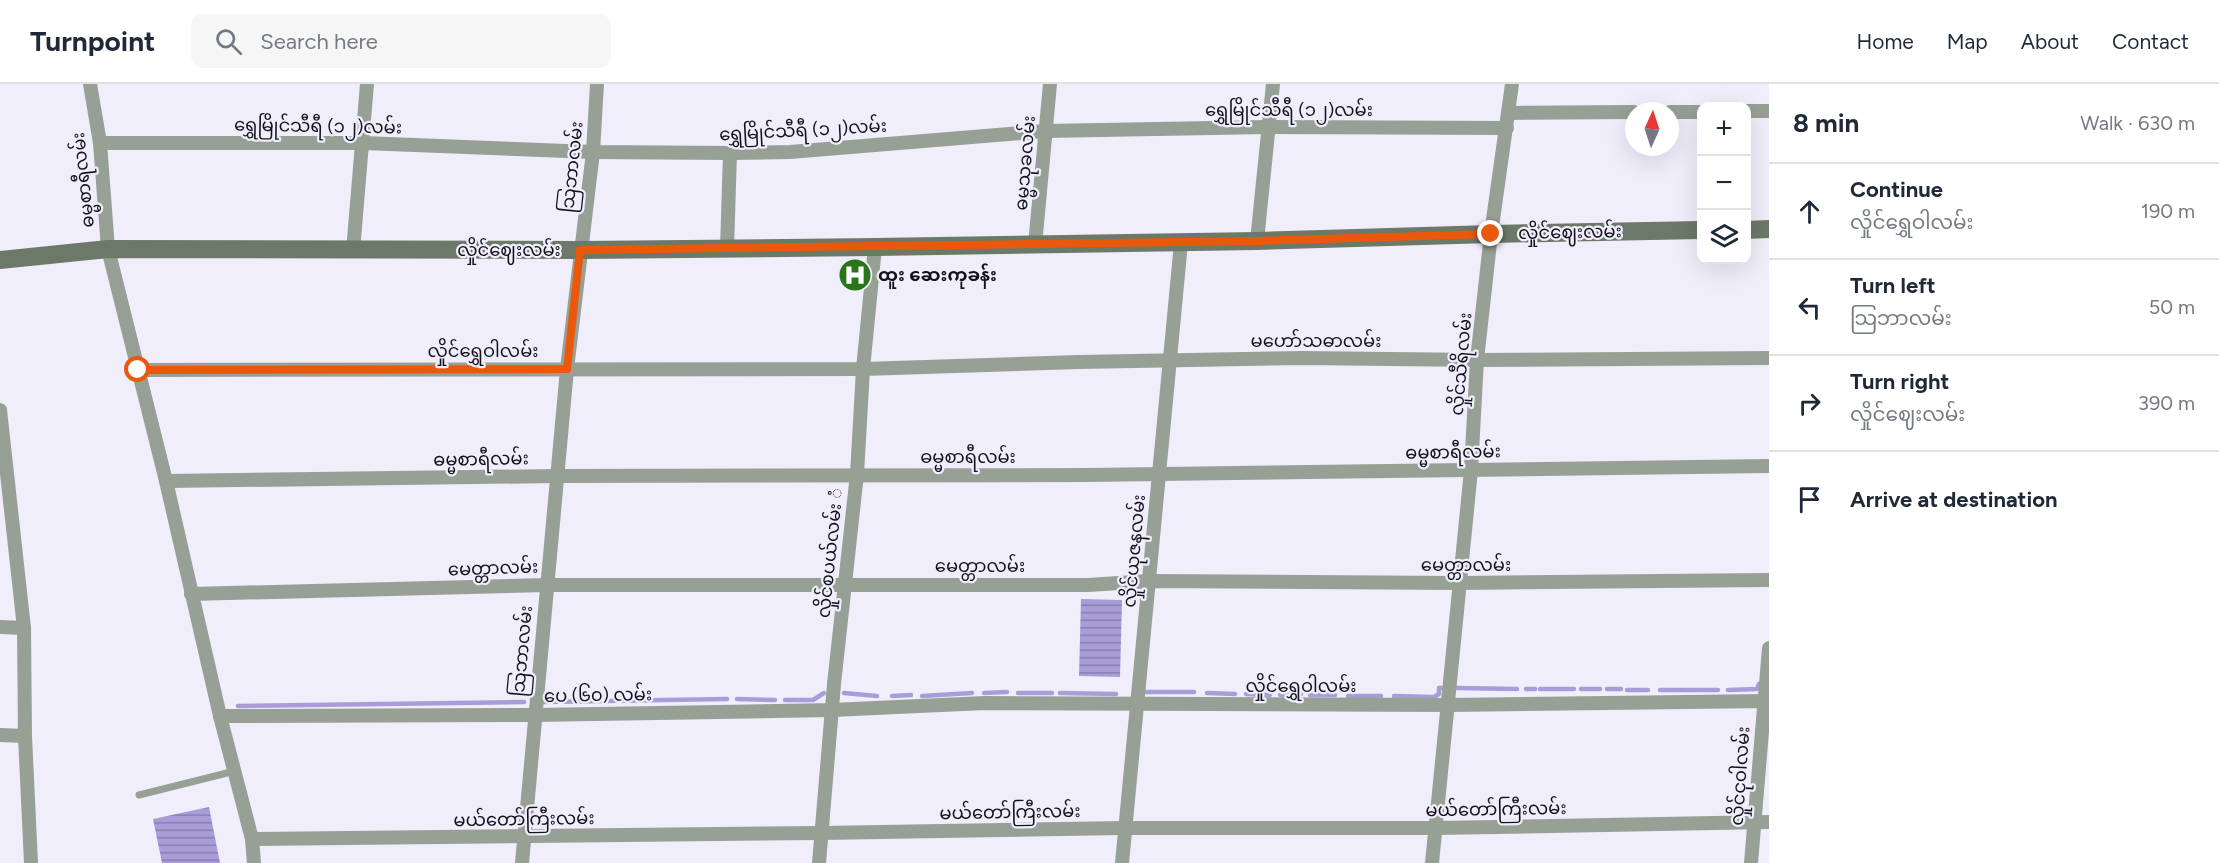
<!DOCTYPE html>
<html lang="en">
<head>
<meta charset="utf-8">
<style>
	body { margin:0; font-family:Figtree,"Noto Sans Myanmar",sans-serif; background:#f6f6f7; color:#1f2937 }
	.controls { position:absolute; right:18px; top:18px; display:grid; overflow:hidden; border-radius:12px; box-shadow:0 6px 24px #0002 }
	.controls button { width:54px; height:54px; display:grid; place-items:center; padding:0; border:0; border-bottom:2px solid #e0e1e3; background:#fff; color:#1f2937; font:30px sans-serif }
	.compass { position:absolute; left:1625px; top:18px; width:54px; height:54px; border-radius:50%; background:#fff; box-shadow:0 6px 24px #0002; rotate:3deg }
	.stop { position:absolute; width:18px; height:18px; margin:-14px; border:4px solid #ea580c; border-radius:50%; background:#fff }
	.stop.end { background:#ea580c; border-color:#fff; box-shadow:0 2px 6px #0008 }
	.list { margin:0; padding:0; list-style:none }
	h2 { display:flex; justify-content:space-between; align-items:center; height:78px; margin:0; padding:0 24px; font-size:26px }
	h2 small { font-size:20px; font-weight:400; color:#747a83 }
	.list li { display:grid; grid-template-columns:39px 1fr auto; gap:18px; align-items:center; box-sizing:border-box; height:96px; padding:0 24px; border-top:2px solid #e0e1e3 }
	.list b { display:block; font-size:22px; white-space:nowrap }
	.list p { margin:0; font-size:20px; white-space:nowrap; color:#747a83 }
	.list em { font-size:20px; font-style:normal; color:#747a83 }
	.icon { flex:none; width:33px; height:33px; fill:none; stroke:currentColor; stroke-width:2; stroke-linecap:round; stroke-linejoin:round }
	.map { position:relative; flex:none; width:1769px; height:779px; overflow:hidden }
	header { display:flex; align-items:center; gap:36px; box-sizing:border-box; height:84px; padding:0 30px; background:#fff; border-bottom:2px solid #e0e1e3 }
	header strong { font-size:28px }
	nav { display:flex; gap:33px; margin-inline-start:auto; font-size:21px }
	.search { width:420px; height:54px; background:#f6f6f7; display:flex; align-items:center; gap:15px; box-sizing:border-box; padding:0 21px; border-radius:12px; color:#747a83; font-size:22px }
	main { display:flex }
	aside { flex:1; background:#fff }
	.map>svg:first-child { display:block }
	.water { fill:url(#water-rules) }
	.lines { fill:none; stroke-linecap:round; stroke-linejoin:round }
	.stream { stroke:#a89dd8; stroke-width:4.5 }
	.lane { stroke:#97a095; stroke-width:7 }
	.street { stroke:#97a095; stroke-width:14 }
	.secondary { stroke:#6c7969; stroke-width:18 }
	.route { stroke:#ea580c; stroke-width:8 }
	.labels { text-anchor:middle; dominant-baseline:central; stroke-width:4.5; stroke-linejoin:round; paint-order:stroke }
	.street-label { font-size:18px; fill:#13111c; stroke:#f0eefb }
	.poi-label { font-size:18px; font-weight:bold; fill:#13111c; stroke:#f0eefb; text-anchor:start }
</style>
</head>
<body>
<header>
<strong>Turnpoint</strong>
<div class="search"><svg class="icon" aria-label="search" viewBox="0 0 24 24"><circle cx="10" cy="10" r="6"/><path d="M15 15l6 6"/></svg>Search here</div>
<nav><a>Home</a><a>Map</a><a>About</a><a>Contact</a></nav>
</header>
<main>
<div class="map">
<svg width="1769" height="779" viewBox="0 0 1769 779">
	<defs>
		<pattern id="water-rules" width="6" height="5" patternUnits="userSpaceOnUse" patternTransform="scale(1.5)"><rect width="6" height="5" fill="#a89dd8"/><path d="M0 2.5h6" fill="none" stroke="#887fae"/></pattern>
	</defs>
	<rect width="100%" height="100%" fill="#f0eefb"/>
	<g class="water">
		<path d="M 1081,515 L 1122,516 L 1120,593 L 1079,592 Z"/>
		<path d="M 209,723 L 220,779 L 162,779 L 153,735 Z"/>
	</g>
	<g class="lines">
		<g class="stream">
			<path d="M 1457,604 L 1517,605"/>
			<path d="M 1526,605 L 1535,605"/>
			<path d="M 1540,605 L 1574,605"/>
			<path d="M 1581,605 L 1600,605"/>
			<path d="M 1607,605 L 1621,605"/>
			<path d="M 1627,606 L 1648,606"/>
			<path d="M 1660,606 L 1718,606"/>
			<path d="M 1728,606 L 1757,605 L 1759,600"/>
			<path d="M 1146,608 L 1194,608"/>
			<path d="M 844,609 L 877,612"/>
			<path d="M 984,609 L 1007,608"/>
			<path d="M 1018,609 L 1052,609"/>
			<path d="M 1060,609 L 1116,610"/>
			<path d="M 1207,609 L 1235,610"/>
			<path d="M 1246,610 L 1270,611"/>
			<path d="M 1280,611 L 1301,610"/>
			<path d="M 1310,611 L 1335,611"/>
			<path d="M 892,612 L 911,611"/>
			<path d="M 922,612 L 972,609"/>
			<path d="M 1348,612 L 1381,612"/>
			<path d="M 1394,612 L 1434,613 L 1439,610 L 1439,604 L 1442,604"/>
			<path d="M 737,615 L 775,616"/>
			<path d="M 785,616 L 813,616 L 824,609"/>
			<path d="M 543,618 L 727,615"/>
			<path d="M 238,622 L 524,618"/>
		</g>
		<path class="lane" d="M 139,711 L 235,687"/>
		<g class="street">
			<path d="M 90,0 L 100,59 L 108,165 L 166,397 L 220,632 L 252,755 L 254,779"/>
			<path d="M 1746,27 L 1769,27"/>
			<path d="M 1670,28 L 1702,28"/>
			<path d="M 1508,29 L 1634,28"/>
			<path d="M 100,59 L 363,59 L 593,68 L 730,69 L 790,68 L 1045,47 L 1268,43 L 1507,44"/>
			<path d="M 1257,157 L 1273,0"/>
			<path d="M 1035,161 L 1050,0"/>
			<path d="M 727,165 L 730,69"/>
			<path d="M 353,167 L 367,0"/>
			<path d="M 138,286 L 863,285 L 1079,278 L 1303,274 L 1477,276 L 1769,274"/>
			<path d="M 0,326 L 24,544 L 25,652 L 31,779"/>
			<path d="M 166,397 L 557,392 L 1087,391 L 1769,382"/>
			<path d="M 191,510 L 547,501 L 1088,501 L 1150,497 L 1459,499 L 1769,496"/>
			<path d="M 0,543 L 24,544"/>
			<path d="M 220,632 L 535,631 L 832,626 L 985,619 L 1448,621 L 1769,617"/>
			<path d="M 0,651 L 25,652"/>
			<path d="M 252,755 L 821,749 L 1124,744 L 1436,744 L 1769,738"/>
			<path d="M 522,779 L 567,285 L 593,68 L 597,0"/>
			<path d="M 819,779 L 834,600 L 857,390 L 863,285 L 875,163"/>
			<path d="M 1122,779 L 1181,159"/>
			<path d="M 1432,779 L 1471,386 L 1477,276 L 1491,150 L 1512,0"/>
			<path d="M 1751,779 L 1769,564"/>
		</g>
		<g class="secondary">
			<path d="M 1746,146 L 1769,145"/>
			<path d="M 0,176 L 108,165 L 581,166 L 875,163 L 1257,157 L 1491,150 L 1702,146"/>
		</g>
	</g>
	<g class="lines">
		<path class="route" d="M 138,286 L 567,285 L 580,166 L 1257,157 L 1491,150"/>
	</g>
	<defs>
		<g id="hospital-disc" transform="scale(1.725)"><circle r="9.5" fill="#29751a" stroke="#f0eefb"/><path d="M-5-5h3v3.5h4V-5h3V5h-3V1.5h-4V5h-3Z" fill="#fff"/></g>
	</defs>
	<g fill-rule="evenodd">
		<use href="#hospital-disc" x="855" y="191"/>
	</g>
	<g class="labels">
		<g class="street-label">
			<text x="1289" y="26">ရွှေမြိုင်သီရီ (၁၂)လမ်း</text>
			<text transform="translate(318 42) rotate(1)">ရွှေမြိုင်သီရီ (၁၂)လမ်း</text>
			<text transform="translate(803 46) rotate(-3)">ရွှေမြိုင်သီရီ (၁၂)လမ်း</text>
			<text transform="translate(1025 79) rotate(-85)">ဓမ္မသုခလမ်း</text>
			<text transform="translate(572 83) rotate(-84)">သြဘာလမ်း</text>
			<text transform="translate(83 96) rotate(-96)">ဓမ္မစာရီလမ်း</text>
			<text transform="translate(1570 148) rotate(-1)">လှိုင်ဈေးလမ်း</text>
			<text x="509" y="166">လှိုင်ဈေးလမ်း</text>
			<text x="1316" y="257">မဟော်သဓာလမ်း</text>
			<text x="483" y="267">လှိုင်ရွှေဝါလမ်း</text>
			<text transform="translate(1461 280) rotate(-85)">လှိုင်သီရိလမ်း</text>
			<text transform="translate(1453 368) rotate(-1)">ဓမ္မစာရီလမ်း</text>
			<text x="968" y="373">ဓမ္မစာရီလမ်း</text>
			<text transform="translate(481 375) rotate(-1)">ဓမ္မစာရီလမ်း</text>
			<text transform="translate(1134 467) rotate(-85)">လှိုင်ယုဇနလမ်း</text>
			<text transform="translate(830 469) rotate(-84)">လှိုင်စပယ်လမ်း ံ</text>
			<text x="1466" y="481">မေတ္တာလမ်း</text>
			<text x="980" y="482">မေတ္တာလမ်း</text>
			<text transform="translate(493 484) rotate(-2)">မေတ္တာလမ်း</text>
			<text transform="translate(522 567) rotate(-85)">သြဘာလမ်း</text>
			<text x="1301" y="602">လှိုင်ရွှေဝါလမ်း</text>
			<text transform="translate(598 611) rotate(-1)">ပေ (၆၀) လမ်း</text>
			<text transform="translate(1740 692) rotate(-86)">လှိုင်ငုဝါလမ်း</text>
			<text transform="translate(1496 725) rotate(-1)">မယ်တော်ကြီးလမ်း</text>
			<text transform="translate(1010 728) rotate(-1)">မယ်တော်ကြီးလမ်း</text>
			<text transform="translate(524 735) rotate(-1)">မယ်တော်ကြီးလမ်း</text>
		</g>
		<g class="poi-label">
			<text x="878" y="191">ထူး ဆေးကုခန်း</text>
		</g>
	</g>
</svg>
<div class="controls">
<button>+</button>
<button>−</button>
<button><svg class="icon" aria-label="layers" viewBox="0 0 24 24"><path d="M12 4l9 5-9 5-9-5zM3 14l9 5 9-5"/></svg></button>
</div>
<svg class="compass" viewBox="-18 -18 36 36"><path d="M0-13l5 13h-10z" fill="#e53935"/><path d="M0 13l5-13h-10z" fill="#747a83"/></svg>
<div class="stop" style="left:138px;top:286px"></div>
<div class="stop end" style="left:1491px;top:150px"></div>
</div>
<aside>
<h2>8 min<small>Walk · 630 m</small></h2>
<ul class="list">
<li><svg class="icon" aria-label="ahead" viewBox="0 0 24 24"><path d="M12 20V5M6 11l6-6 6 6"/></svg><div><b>Continue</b><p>လှိုင်ရွှေဝါလမ်း</p></div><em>190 m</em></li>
<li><svg class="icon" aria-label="left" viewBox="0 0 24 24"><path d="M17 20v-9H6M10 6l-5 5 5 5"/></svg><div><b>Turn left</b><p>သြဘာလမ်း</p></div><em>50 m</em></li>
<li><svg class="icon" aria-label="right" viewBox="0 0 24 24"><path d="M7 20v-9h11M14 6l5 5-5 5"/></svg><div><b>Turn right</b><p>လှိုင်ဈေးလမ်း</p></div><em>390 m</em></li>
<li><svg class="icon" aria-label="arrive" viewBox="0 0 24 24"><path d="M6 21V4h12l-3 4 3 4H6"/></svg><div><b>Arrive at destination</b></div></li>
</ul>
</aside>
</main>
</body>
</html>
